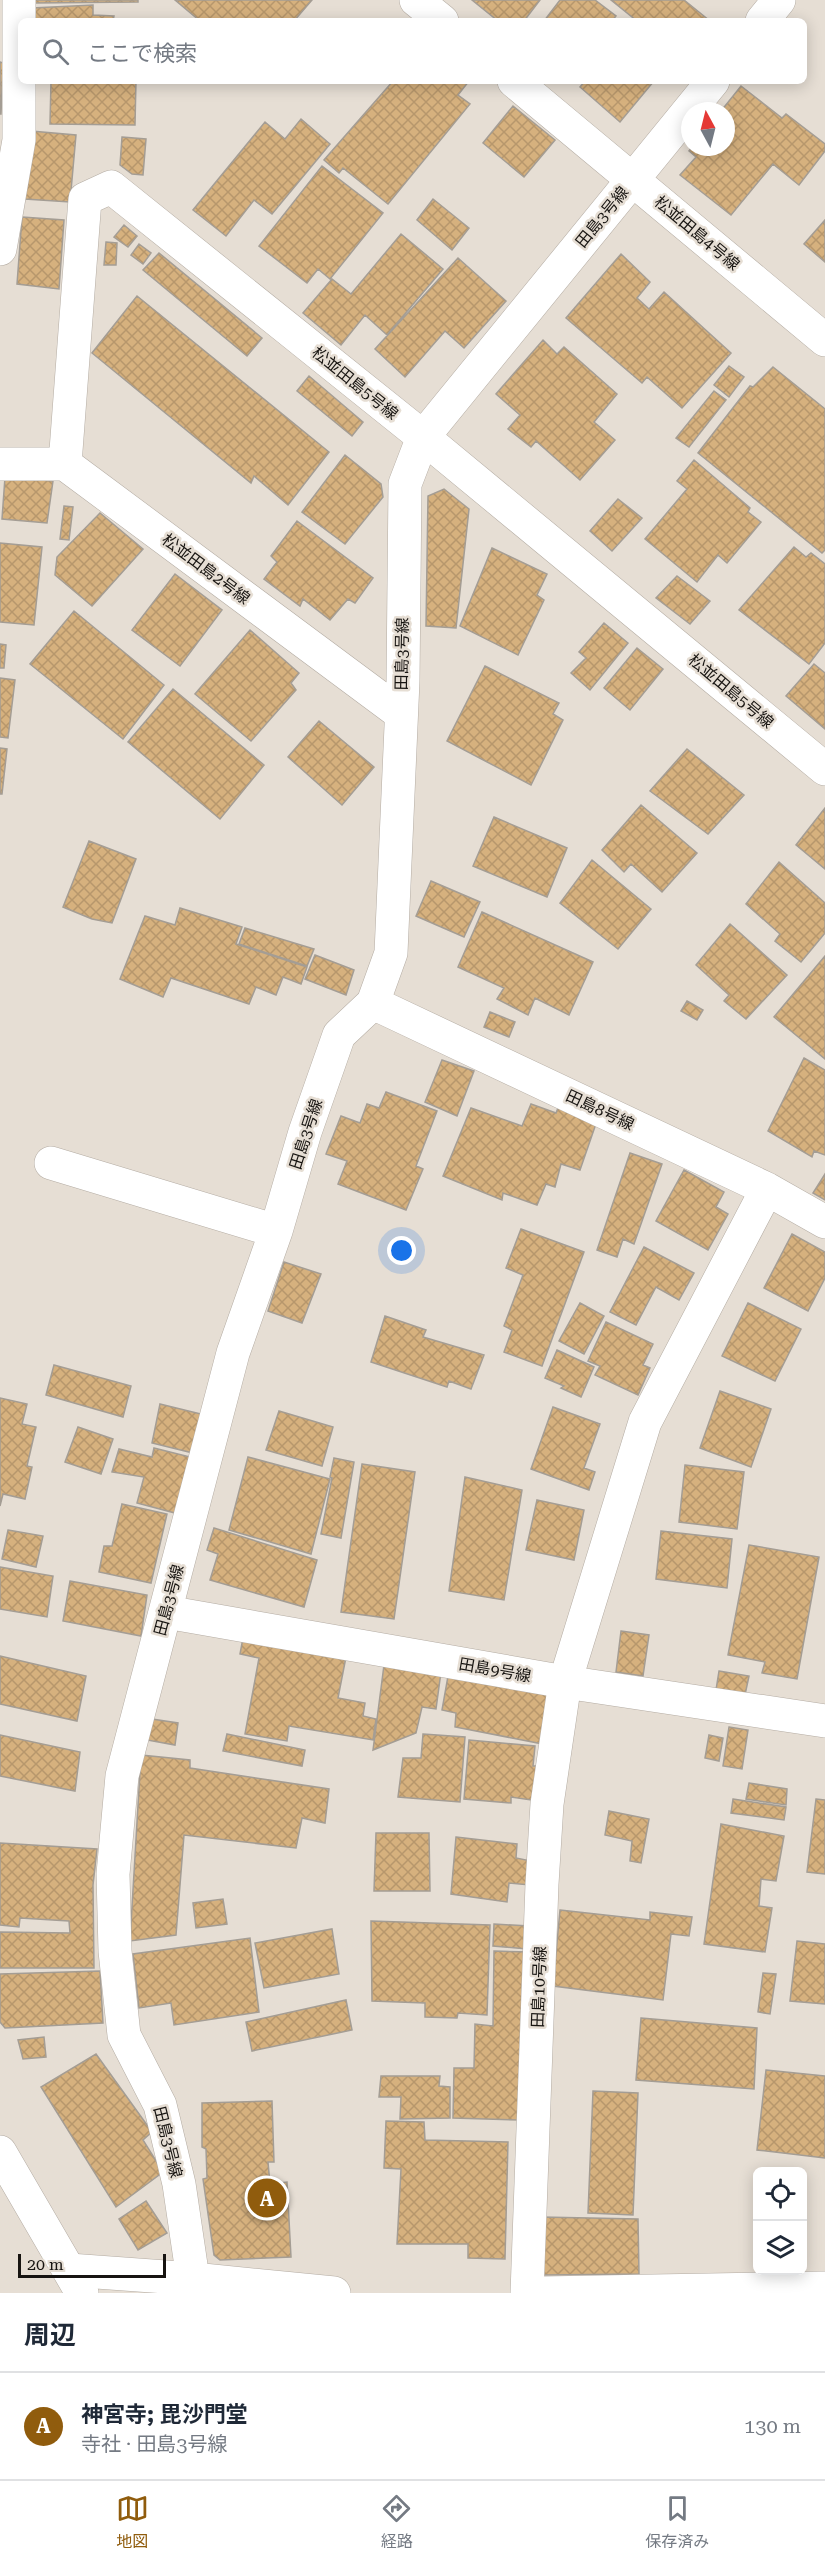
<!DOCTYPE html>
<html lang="ja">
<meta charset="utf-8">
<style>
body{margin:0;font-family:"Roboto Serif","Noto Sans JP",serif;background:#f2f2f3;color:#1f2937}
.controls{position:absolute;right:18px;bottom:18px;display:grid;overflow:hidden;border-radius:9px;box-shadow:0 3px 15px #0003}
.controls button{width:54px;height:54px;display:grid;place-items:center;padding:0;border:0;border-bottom:2px solid #e0e1e3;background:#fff;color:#1f2937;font:30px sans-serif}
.compass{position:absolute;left:681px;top:102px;width:54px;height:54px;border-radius:50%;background:#fff;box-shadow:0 3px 15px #0003;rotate:353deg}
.scale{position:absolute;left:18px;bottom:15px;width:148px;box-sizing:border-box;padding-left:6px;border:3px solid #171411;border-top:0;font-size:16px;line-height:21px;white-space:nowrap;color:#171411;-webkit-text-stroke:4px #e6ded4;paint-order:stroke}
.you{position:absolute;left:402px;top:1251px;width:21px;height:21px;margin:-15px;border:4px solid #fff;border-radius:50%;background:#1a73e8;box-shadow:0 0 0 9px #1a73e833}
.badge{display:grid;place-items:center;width:39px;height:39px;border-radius:50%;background:#905c0d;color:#fff;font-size:20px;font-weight:700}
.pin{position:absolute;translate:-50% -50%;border:3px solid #fff;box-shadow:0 2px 6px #0006}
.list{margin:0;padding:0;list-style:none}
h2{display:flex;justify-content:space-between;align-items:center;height:78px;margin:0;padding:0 24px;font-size:26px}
h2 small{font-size:20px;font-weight:400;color:#747a83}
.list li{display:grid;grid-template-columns:39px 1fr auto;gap:18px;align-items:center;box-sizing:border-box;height:108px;padding:0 24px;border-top:2px solid #e0e1e3}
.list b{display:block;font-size:22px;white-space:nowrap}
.list p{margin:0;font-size:20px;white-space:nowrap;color:#747a83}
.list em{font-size:20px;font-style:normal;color:#747a83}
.icon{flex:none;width:33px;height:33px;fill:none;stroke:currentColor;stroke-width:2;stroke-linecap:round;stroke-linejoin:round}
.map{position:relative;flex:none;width:825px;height:2293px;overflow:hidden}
.search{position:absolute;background:#fff;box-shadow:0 3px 15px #0003;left:18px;right:18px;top:18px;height:66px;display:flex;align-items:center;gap:15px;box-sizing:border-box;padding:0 21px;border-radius:9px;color:#747a83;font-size:22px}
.sheet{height:186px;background:#fff}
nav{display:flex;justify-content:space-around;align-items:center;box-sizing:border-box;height:84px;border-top:2px solid #e0e1e3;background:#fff;font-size:16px;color:#747a83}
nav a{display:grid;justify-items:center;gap:3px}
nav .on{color:#905c0d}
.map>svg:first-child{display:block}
.building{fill:url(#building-cross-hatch);stroke:#a49d94;stroke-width:1.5}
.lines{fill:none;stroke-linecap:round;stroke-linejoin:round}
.street-casing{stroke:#b4aca3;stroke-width:34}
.secondary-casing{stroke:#b4aca3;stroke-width:34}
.street{stroke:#fff;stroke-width:33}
.secondary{stroke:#fff;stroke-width:33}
.labels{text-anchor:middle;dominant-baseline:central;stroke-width:5;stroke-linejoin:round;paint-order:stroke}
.street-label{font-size:16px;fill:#171411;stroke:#e6ded4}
</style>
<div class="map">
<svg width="825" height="2293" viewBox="0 0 825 2293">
<defs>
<pattern id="building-cross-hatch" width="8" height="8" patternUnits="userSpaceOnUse" patternTransform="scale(1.5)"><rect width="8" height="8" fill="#d6b17e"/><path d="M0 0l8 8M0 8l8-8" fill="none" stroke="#b7976c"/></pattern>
</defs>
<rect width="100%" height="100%" fill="#e6ded4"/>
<path class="building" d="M34 0H138V2L34 3Z
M175 0H312L294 21H200Z
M472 0H540L524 21H498Z
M560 0H595L616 16 612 21H544Z
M611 0H684L710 21H637Z
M93 5V15L114 16 113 21H32V8Z
M0 62 3 63 1 114H0Z
M51 81H136L135 125 50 124Z
M393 81H469L458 95 470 104 388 204 343 168 339 173 324 160Z
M585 81H654L620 122 580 87Z
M741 86 782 118 786 114 825 144V151L799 185 773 164 731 215 680 175 696 157 689 151 692 147H726V111H721Z
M513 106 555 140 524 177 483 143Z
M301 119 330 144 272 214 254 200 226 236 193 210 265 122 285 139Z
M31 131 76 135 70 202 25 199Z
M122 137 146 139 143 175 132 174 120 165Z
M322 166 383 213 330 279 318 269 307 283 259 246Z
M433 199 469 228 452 250 417 220Z
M22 217 64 220 59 289 17 284Z
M825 220V262L804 244Z
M124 225 137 236 128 247 114 237Z
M401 234 443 269 387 335 365 315 341 345 303 313 332 279 351 294Z
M106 242 117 243 116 265H104Z
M139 244 151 253 143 264 131 255Z
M159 253 262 338 247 356 143 270Z
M621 254 650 282 637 298 649 309 664 292 731 353 682 408 647 377 642 383 566 318Z
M458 258 506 301 464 348 445 331 405 377 375 349Z
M137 296 329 452 288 505 254 476 251 483 92 353Z
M543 340 557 354 564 347 617 394 594 422 615 440 580 480 536 441 531 447 508 429 520 415 496 394Z
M729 366 744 377 729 397 714 385Z
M773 367 825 409V550L822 553 698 453 750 386 753 387Z
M309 376 363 422 352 436 297 391Z
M714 391 726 400 689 447 676 438Z
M345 455 381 484 383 497 345 544 302 512Z
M694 460 750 508 748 512 761 522 727 563 718 555 697 582 645 539 687 489 677 481Z
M5 477 53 481 47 523 2 519Z
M444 489 469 509 456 628 426 626 428 496Z
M618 499 642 518 612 551 590 531Z
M64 506 73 507 69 540 60 539Z
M100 513 143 549 92 606 55 575 57 557Z
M297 521 373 578 355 603 348 599 330 620 303 599 300 606 264 579 277 562 271 556Z
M0 543 42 547 34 625 0 622Z
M794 547 806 557 811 553 825 564V643L809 664 739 610Z
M492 548 547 574 537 595 544 600 518 655 460 626Z
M175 574 222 610 180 666 132 630Z
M677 576 710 601 690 624 656 598Z
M74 611 164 685 123 739 30 664Z
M604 623 628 643 590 690 571 673 586 658 579 652Z
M250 630 299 673 291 683 296 690 251 741 195 694Z
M0 644 6 645 4 668H0Z
M637 648 663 669 630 710 604 688Z
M814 664 825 673V729L786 696Z
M485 666 559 703 553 714 563 720 531 785 447 741Z
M0 678 15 680 8 738 0 737Z
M173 689 264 765 220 819 128 742Z
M319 721 374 767 342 805 288 757Z
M0 748 7 749 2 794H0Z
M687 749 744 795 708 834 650 791Z
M641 805 697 853 662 892 631 864 624 872 602 850Z
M825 808V869L796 845Z
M494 817 567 848 547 897 473 866Z
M89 841 136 859 112 923 92 919 63 907Z
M592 860 651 909 618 949 560 903Z
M779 862 825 903V933L801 962 775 941 780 934 746 904Z
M431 881 480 902 464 937 416 916Z
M180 908 242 927 236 944 307 967 301 984 283 977 276 995 256 987 249 1004 171 978 163 997 120 979 145 916 175 925Z
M482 912 593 962 569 1015 535 998 528 1015 497 999 504 988 458 967Z
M730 924 787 975 746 1019 724 1001 729 995 696 965Z
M245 928 314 949 307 966 239 944Z
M315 955 354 970 346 995 305 979Z
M825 956V1059L774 1017Z
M687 1001 703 1010 697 1020 681 1011Z
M490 1012 515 1022 509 1037 484 1027Z
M804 1058 825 1070V1155L814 1151 812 1157 768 1131Z
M442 1060 474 1071 457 1116 425 1102Z
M386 1092 437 1111 416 1166 423 1169 406 1210 338 1184 347 1161 326 1154 341 1116 360 1123 367 1104 379 1108Z
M560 1103 598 1118 580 1170 561 1164 555 1187 546 1184 537 1205 503 1193 502 1200 443 1176 471 1108 522 1126 531 1104 556 1113Z
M630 1153 662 1164 634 1244 623 1239 617 1257 597 1250Z
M684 1170 724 1192 716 1207 728 1214 708 1250 656 1221Z
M825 1174V1200L813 1193Z
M521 1229 584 1252 542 1366 504 1352 512 1330 504 1326 523 1275 506 1268Z
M792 1234 825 1252V1278L808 1311 764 1288Z
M644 1247 694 1273 679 1300 656 1287 636 1325 610 1312Z
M284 1262 321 1274 302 1323 268 1311Z
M580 1303 604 1316 584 1354 559 1341Z
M748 1303 801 1329 775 1381 722 1356Z
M385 1316 426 1330 423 1337 484 1355 471 1389 449 1381 447 1387 371 1362Z
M606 1322 653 1344 643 1365 650 1368 638 1395 595 1375 600 1366 588 1361Z
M557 1350 594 1367 581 1397 561 1388 564 1386 545 1378Z
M54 1365 131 1386 123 1417 46 1395Z
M720 1391 771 1409 751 1467 700 1448Z
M0 1398 27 1404 22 1424 36 1427 27 1466 32 1467 25 1499 3 1494 0 1506Z
M160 1404 201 1414 193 1453 152 1443Z
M553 1407 600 1424 584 1468 595 1472 589 1490 531 1469Z
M279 1411 333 1427 322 1466 266 1450Z
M78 1427 113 1439 101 1474 65 1462Z
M154 1448 190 1457 175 1513 137 1503 144 1477 112 1472 119 1449 152 1457Z
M248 1457 330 1479 311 1554 229 1530Z
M334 1458 354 1462 341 1538 321 1534 332 1478 330 1477Z
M362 1464 415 1472 394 1619 341 1612Z
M685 1465 744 1472 737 1529 679 1522Z
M465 1477 522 1490 504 1600 449 1591Z
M537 1500 584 1510 574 1560 526 1550Z
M122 1504 167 1514 151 1583 99 1572 104 1546H112Z
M214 1528 317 1560 304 1607 210 1580 218 1554 207 1550Z
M8 1530 43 1536 36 1567 2 1559Z
M661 1531 732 1539 727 1588 656 1579Z
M749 1545 819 1557 797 1679 762 1673 765 1662 728 1655Z
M0 1567 53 1576 47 1617 0 1609Z
M70 1581 147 1595 141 1636 63 1621Z
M621 1631 649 1635 643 1676 616 1672Z
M243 1638 346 1657 338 1698 365 1703 363 1716 376 1719 373 1740 289 1726 287 1741 245 1734 259 1658 240 1654Z
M0 1656 86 1676 77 1721 0 1704Z
M384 1665 441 1672 436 1709 422 1707 416 1733 373 1750Z
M719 1671 749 1676 745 1695 716 1690Z
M448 1676 551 1695 543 1744 455 1727 456 1713 442 1710Z
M152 1719 178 1723 175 1745 147 1740Z
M729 1727 748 1730 742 1769 723 1766Z
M227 1734 305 1750 302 1766 223 1751Z
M423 1734 465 1737 460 1802 398 1797 403 1758H421Z
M0 1735 80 1752 75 1791 0 1776Z
M709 1735 723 1738 719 1761 705 1758Z
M469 1740 535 1746 533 1766H541L538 1801 511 1797V1803L464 1799Z
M141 1755 190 1760V1768L329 1789 325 1823 302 1818 296 1848 184 1835 176 1935 130 1941Z
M749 1783 787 1789 786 1805 746 1799Z
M733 1799 786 1807 784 1820 731 1813Z
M816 1799 825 1800V1874L807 1872Z
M609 1811 649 1819 641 1863 630 1861 632 1841 605 1835Z
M721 1824 784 1836 776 1881 761 1879 759 1906 772 1908 765 1952 704 1944Z
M376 1833H429L430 1891H374Z
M456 1837 517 1844 516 1858 531 1861 530 1885 509 1883 507 1902 451 1894Z
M0 1843 97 1849 93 1885 94 1968H0V1932L70 1933 69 1921 20 1918 19 1927 0 1925Z
M223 1899 227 1924 196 1928 193 1903Z
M560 1910 650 1920V1912L692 1917 689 1936 671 1934 663 2000 553 1986Z
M371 1921 490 1925 487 2015 458 2013 457 2018 425 2017V2003L372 2001Z
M494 1924 529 1926 527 1949 493 1946Z
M332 1929 339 1974 264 1988 255 1943Z
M250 1938 259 2012 174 2025 171 2003 139 2008 133 1954Z
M797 1941 825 1944V2004L790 2001Z
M494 1951 529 1952 520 2120 453 2118 454 2068H474L475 2024 493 2026Z
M100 1971 103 2023 5 2028 0 2022V1974Z
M763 1973 776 1974 770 2014 758 2012Z
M346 2000 352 2030 252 2051 246 2022Z
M641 2018 757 2028 754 2089 636 2080Z
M44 2037 46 2057 23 2059 18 2040Z
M96 2054 152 2132 143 2140 163 2172 116 2207 41 2087Z
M766 2070 825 2076V2158L757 2150Z
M381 2076H440L439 2086 450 2087V2118L400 2119 401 2097H379Z
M593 2091 638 2093 633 2215 588 2213Z
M272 2101 274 2162H268L270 2184 287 2182 291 2257 220 2260 214 2255 203 2179 207 2178 206 2149 202 2147V2103Z
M386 2121 424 2122 425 2140 508 2142 505 2259 468 2258V2244H397L401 2169 384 2168Z
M146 2201 167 2233 138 2250 119 2219Z
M541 2217 638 2219 639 2274 542 2275Z"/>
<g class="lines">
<defs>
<path id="street" d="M416 0 442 21
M762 21 779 0
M514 81 825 340
M0 249 19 140V0
M0 464H65L400 713
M65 464 85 199 111 187 423 437 825 769
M373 1003 767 1189 825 1222
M51 1163 276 1231
M166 1612 565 1682 825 1721
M69 2270 193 2279 334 2293
M193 2279 179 2184 160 2105 124 2035 115 1951 113 1874 122 1776 233 1353 276 1231 305 1132 339 1035 373 1003 391 953 403 681 405 484 423 437 713 81
M527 2293 542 1884 547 1804 565 1682 645 1422 767 1189
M542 2293 825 2288"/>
<path id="secondary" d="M0 2152 82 2293"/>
</defs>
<use href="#street" class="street-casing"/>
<use href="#secondary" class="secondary-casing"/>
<use href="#street" class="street"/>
<use href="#secondary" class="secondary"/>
</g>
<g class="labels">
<g class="street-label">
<text transform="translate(602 217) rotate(-51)">田島3号線</text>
<text transform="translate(697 233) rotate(40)">松並田島4号線</text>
<text transform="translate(355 383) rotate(39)">松並田島5号線</text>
<text transform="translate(206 569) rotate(37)">松並田島2号線</text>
<text transform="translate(402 654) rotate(-89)">田島3号線</text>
<text transform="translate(731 691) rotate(40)">松並田島5号線</text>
<text transform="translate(600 1110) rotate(25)">田島8号線</text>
<text transform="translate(306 1134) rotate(-72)">田島3号線</text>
<text transform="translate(169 1600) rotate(-75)">田島3号線</text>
<text transform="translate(495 1670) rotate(10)">田島9号線</text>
<text transform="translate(539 1987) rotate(-88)">田島10号線</text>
<text transform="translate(168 2142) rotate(76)">田島3号線</text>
</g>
</g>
</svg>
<div class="controls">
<button><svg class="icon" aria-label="locate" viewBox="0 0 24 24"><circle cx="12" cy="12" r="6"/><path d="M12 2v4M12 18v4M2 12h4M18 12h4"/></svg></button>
<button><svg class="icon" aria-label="layers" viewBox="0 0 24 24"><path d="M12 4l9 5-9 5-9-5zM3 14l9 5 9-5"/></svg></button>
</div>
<svg class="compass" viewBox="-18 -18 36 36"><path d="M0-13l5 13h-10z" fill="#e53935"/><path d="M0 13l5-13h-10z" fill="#747a83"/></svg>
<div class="scale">20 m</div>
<div class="you"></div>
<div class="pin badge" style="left:267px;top:2198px">A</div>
<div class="search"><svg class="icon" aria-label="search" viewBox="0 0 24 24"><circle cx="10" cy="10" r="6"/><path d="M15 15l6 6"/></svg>ここで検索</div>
</div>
<section class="sheet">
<h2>周辺<small></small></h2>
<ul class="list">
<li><span class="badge">A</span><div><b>神宮寺; 毘沙門堂</b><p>寺社 · 田島3号線</p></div><em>130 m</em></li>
</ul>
</section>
<nav>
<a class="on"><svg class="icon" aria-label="map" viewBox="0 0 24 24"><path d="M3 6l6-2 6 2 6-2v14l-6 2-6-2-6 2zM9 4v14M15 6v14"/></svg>地図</a>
<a><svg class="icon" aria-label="directions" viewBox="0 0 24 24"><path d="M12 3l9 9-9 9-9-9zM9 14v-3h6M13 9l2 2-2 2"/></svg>経路</a>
<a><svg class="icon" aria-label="saved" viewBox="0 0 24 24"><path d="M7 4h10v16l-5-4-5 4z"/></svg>保存済み</a>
</nav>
